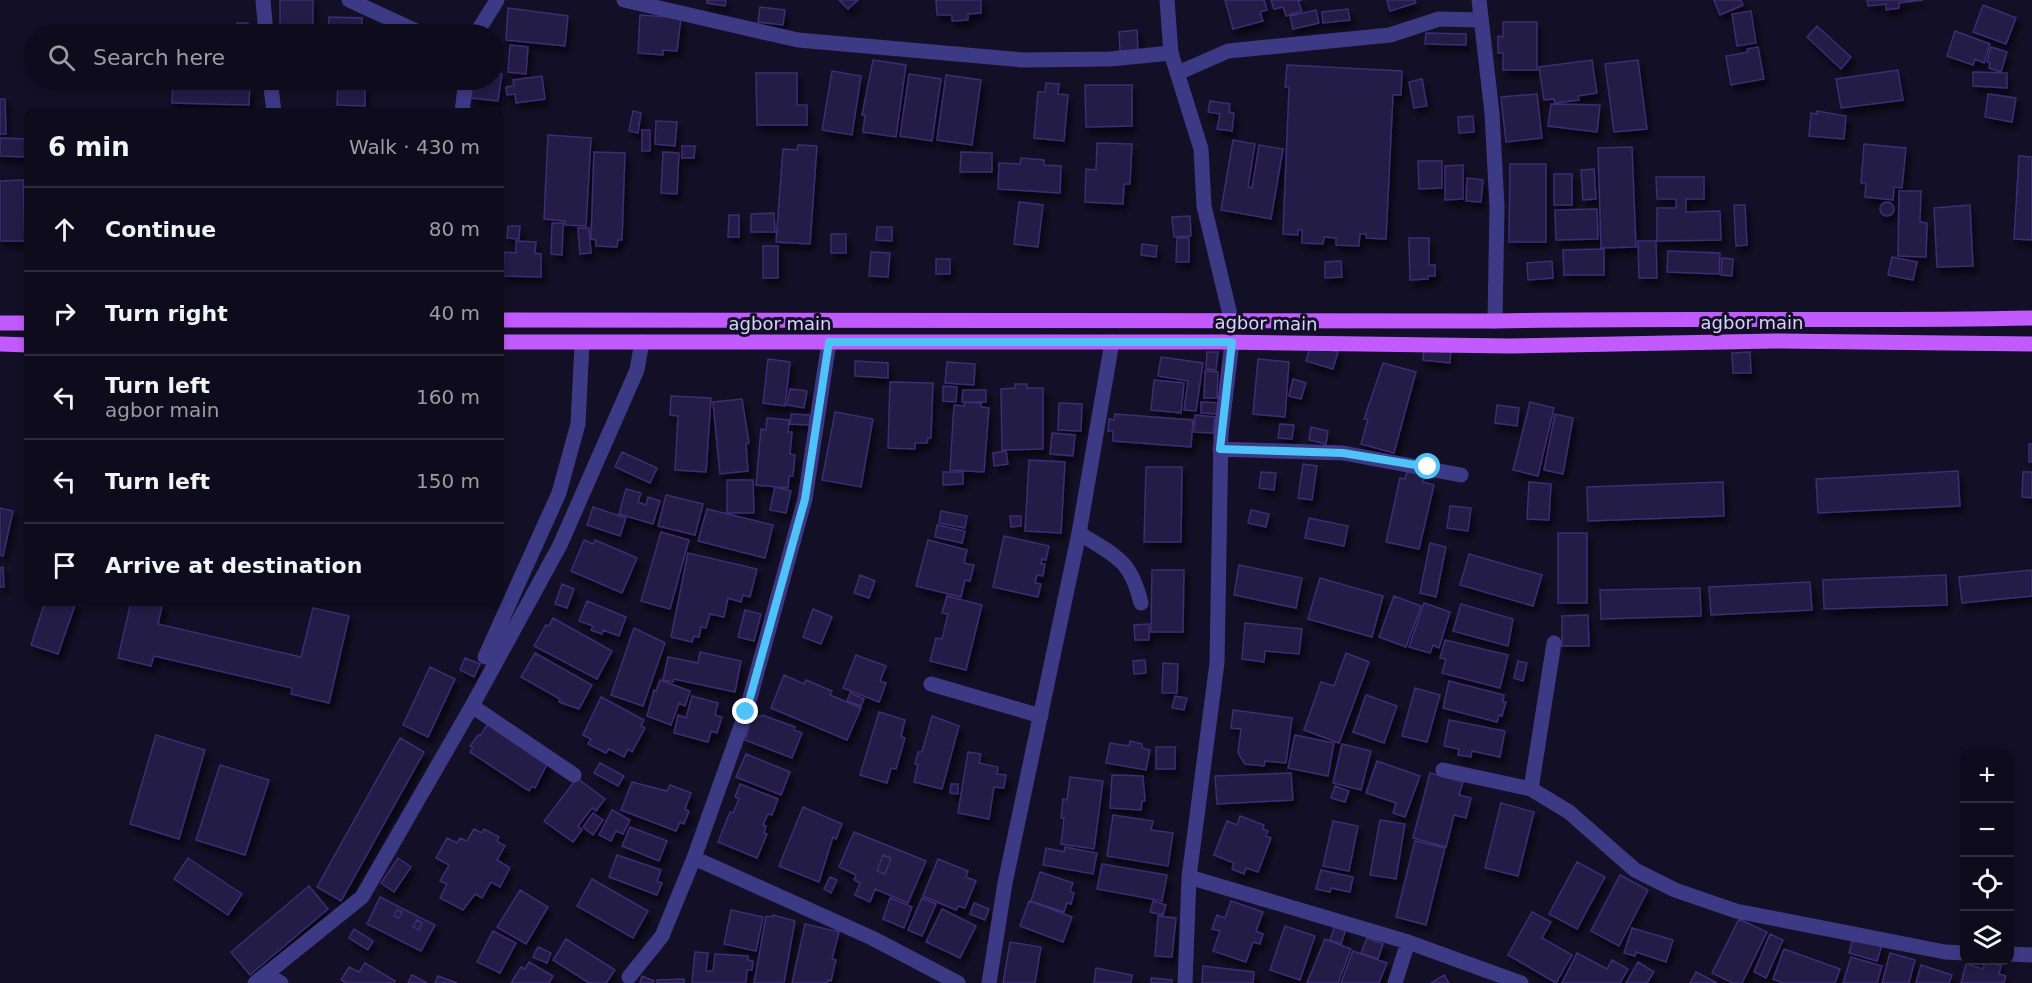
<!DOCTYPE html>
<meta charset="utf-8">
<style>
body{margin:0;font-family:"DejaVu Sans",sans-serif;background:#171425;color:#f1f3f6}
.controls{position:absolute;right:18px;bottom:18px;display:grid;overflow:hidden;border-radius:12px;box-shadow:0 3px 9px #0003}
.controls button{width:54px;height:54px;display:grid;place-items:center;padding:0;border:0;border-bottom:2px solid #2e2b3b;background:#0e0b1c;color:#f1f3f6;font:30px sans-serif}
.stop{position:absolute;width:18px;height:18px;margin:-14px;border:4px solid #4fc3f7;border-radius:50%;background:#fff}
.stop.end{background:#4fc3f7;border-color:#fff;box-shadow:0 2px 6px #0008}
.list{margin:0;padding:0;list-style:none}
h2{display:flex;justify-content:space-between;align-items:center;height:78px;margin:0;padding:0 24px;font-size:26px}
h2 small{font-size:20px;font-weight:400;color:#9b9ba3}
.list li{display:grid;grid-template-columns:39px 1fr auto;gap:18px;align-items:center;box-sizing:border-box;height:84px;padding:0 24px;border-top:2px solid #2e2b3b}
.list b{display:block;font-size:22px;white-space:nowrap}
.list p{margin:0;font-size:20px;white-space:nowrap;color:#9b9ba3}
.list em{font-size:20px;font-style:normal;color:#9b9ba3}
.icon{flex:none;width:33px;height:33px;fill:none;stroke:currentColor;stroke-width:2;stroke-linecap:round;stroke-linejoin:round}
.map{position:relative;flex:none;width:2032px;height:983px;overflow:hidden}
.search{position:absolute;background:#0e0b1c;box-shadow:0 3px 9px #0003;left:24px;top:24px;width:480px;height:66px;display:flex;align-items:center;gap:15px;box-sizing:border-box;padding:0 21px;border-radius:33px;color:#9b9ba3;font-size:22px}
.panel{position:absolute;background:#0e0b1c;box-shadow:0 3px 9px #0003;left:24px;top:108px;width:480px;height:498px;border-radius:12px}
.map>svg:first-child{display:block}
.building{fill:#241b47;stroke:#3b2d73;stroke-width:1.5;fill-rule:evenodd;filter:url(#shadow)}
.lines{fill:none;stroke-linecap:round;stroke-linejoin:round}
.minor{stroke:#3d3a85;stroke-width:15}
.major{stroke:#c25bff;stroke-width:15}
.route{stroke:#4fc3f7;stroke-width:8}
.labels{text-anchor:middle;dominant-baseline:central;stroke-width:6;stroke-linejoin:round;paint-order:stroke}
.street-label{font-size:18px;fill:#d9d4ff;stroke:#130f26}
</style>
<div class="map">
<svg width="2032" height="983" viewBox="0 0 2032 983">
<defs>
<filter id="shadow"><feDropShadow dx="3.5" dy="6" stdDeviation="3" flood-color="#0009"/></filter>
</defs>
<rect width="100%" height="100%" fill="#130f26"/>
<path class="building" d="M280 0H313V34H280Z
M707 0H726L725 6 707 3Z
M839 0H858L848 9Z
M936 0H981V13L968 14V20L952 21V15H937Z
M1225 0H1264L1267 10 1260 12 1263 21 1233 29Z
M1271 0H1302L1298 1 1302 11 1286 16 1283 7 1274 9Z
M1387 0H1415L1416 3 1390 11Z
M1714 0H1741L1743 5 1720 15Z
M1867 0H1923L1899 3V8L1886 10V4L1868 6Z
M1983 5 2016 18 2006 44 1973 32Z
M760 7 785 10 783 25 758 22Z
M508 8 568 16 565 46 506 40Z
M1348 9 1350 20 1323 23 1322 12Z
M1316 10 1319 23 1293 29 1290 16Z
M1751 11 1756 43 1737 46 1732 14Z
M640 15 681 18 677 51 663 50V55L638 53Z
M329 17 362 18V34H328Z
M1503 22H1537V70H1503V53H1498V36L1503 37Z
M237 23H248V34H237Z
M1817 26 1851 57 1841 69 1807 37Z
M1137 30 1138 50 1120 51 1119 32Z
M1955 31 1990 44 1984 63 1975 59 1973 65 1947 56Z
M231 32V34H185Z
M1426 33 1466 34V45L1425 44Z
M510 45 528 47 526 74 508 72Z
M1758 47 1764 79 1731 85 1726 56 1748 52 1747 49Z
M1991 47 2007 52 2001 72 1989 68 1990 63 1987 62Z
M873 60 906 65 896 137 863 132 865 115H862Z
M1592 60 1597 93 1578 96 1579 100 1555 103 1554 99 1544 100 1539 67Z
M1638 60 1647 129 1614 132 1605 64Z
M1287 65 1402 71 1401 95H1393L1386 239 1366 238V234H1360L1359 246 1336 245V238L1324 237 1323 244 1302 243V230H1298V235L1283 234 1289 87H1285Z
M1898 70 1903 100 1841 108 1836 79Z
M832 71 861 76 852 135 822 130Z
M1973 72 2007 73V88L1973 86Z
M494 73 502 74 498 101 471 98 473 80H494Z
M756 73H797V105H807V125H757Z
M909 74 941 79 932 141 900 136Z
M946 75 981 80 972 145 937 140Z
M542 76 545 99 516 103 515 94 507 95 506 87 514 86 513 80Z
M1422 79 1427 106 1414 108 1409 82Z
M173 82 250 85 249 105 172 103Z
M1046 83 1059 84 1058 94 1068 95 1064 141 1034 138 1038 92H1045Z
M1085 85H1132V126L1086 127Z
M338 86 365 87V106L337 105Z
M1537 94 1542 138 1506 142 1501 97Z
M1988 94 2016 98 2012 122 1985 117Z
M0 99H5L6 134H0Z
M1210 101 1230 104 1229 112 1234 113 1232 131 1217 129 1220 114 1208 112Z
M1551 104 1600 105 1597 132 1548 126Z
M325 110H342V112H325Z
M633 111 641 113 638 133 629 131Z
M1817 111 1846 116 1844 139 1809 136 1811 113 1817 114Z
M1473 116 1474 132 1459 133 1458 117Z
M656 121 677 122 675 146 655 144Z
M642 130H650V151H642Z
M548 135 591 138 586 226 565 225V221L544 219Z
M0 138 28 139V157L0 156Z
M1233 140 1255 144 1248 187 1252 188 1259 145 1283 149 1271 219 1221 210Z
M1097 143 1132 144 1130 184H1124L1123 204 1085 202 1086 169 1096 170Z
M1864 144 1906 148 1902 188 1894 187 1893 200 1865 197 1866 184 1861 183Z
M798 145 817 146 810 244 776 242 783 149 797 150Z
M682 146H695L694 158H682Z
M1632 147 1636 247 1601 248 1598 148Z
M594 152 625 153 622 240H618L617 247 596 246V240L591 239Z
M663 152 679 153 677 194 661 193Z
M961 152 992 153V172H960Z
M2019 156 2032 157V240L2014 239Z
M1021 158 1044 160V165L1061 166 1060 193 998 189 999 163 1020 164Z
M1418 161H1442V188L1419 189Z
M1510 164H1546V242H1509Z
M1463 165V199L1445 200V166Z
M1594 169 1596 199 1583 200 1581 170Z
M1554 174H1572V205H1554Z
M1656 177H1704V199H1686V212L1720 211 1721 240 1657 241V208H1676V199H1657Z
M1467 178 1483 180 1481 202 1466 201Z
M23 180 25 241H0V181Z
M1899 191H1921L1920 222 1927 223 1926 257 1898 256Z
M1019 202 1043 205 1038 247 1014 244Z
M1880 209a7 7 0 1 1 14 0a7 7 0 1 1-14 0Z
M1734 205H1745L1747 245 1736 246Z
M1970 205 1973 266 1937 267 1934 208Z
M1597 209 1598 239 1556 240 1555 210Z
M774 213 775 232H751V214Z
M729 215H739V237H728Z
M1190 216 1191 236 1174 237 1172 217Z
M552 223H563L562 255 551 254Z
M508 226H520L519 239 507 238Z
M877 227H892V241L876 240Z
M578 228H589L591 253 580 254Z
M831 234H846V253H831Z
M1177 238H1189V262H1176Z
M1409 238H1429V265H1435V276H1428V279L1410 280Z
M516 241 536 242 535 253 541 254V277L503 276 504 252 516 253Z
M1638 241H1656L1657 278H1639Z
M1142 244 1157 246 1156 257 1141 255Z
M763 246H778V278H763Z
M1604 249V275H1564L1563 250Z
M1668 251 1720 253 1719 274 1667 272Z
M871 252 890 253 888 277 869 276Z
M1892 257 1917 262 1913 280 1888 275Z
M1722 258 1733 259 1732 276 1721 275Z
M936 259H950V274H936Z
M1341 261 1342 277 1325 278V262Z
M1552 261 1553 278 1528 280 1527 263Z
M1311 344 1338 352 1333 369 1306 361Z
M1424 347 1451 350 1450 363 1423 360Z
M1207 352H1218L1216 370 1206 369Z
M1750 352 1751 373H1733L1732 353Z
M1161 357 1203 363 1196 411 1184 410 1188 381 1158 376Z
M768 359 790 362 785 406 763 403Z
M1258 359 1289 362 1285 417 1253 414Z
M855 361 888 363V378L855 376Z
M947 362 975 364 974 385 945 383Z
M1383 363 1416 372 1394 453 1361 444 1368 419H1364Z
M1205 371 1218 372 1217 398H1204Z
M1293 379 1306 383 1301 399 1289 396Z
M1154 380 1184 383 1181 413 1151 410Z
M890 382 933 383 931 438H928L927 443H915V449L888 448Z
M1015 384H1027V388H1043V449L1002 450 1001 389 1015 388Z
M943 386 957 387 956 402 943 401Z
M790 389 807 391 804 408 787 405Z
M963 390H986V402H962Z
M671 396 711 398 706 472 675 470 678 416 670 415Z
M742 399 749 443 746 444 748 471 720 474 713 402Z
M965 402 981 403V407L989 408 984 472 950 470 954 405 964 406Z
M1201 402 1219 403V414L1201 413Z
M1530 402 1554 408 1538 476 1513 470Z
M1059 403 1082 404 1081 431 1058 430Z
M1497 405 1519 408 1517 426 1495 423Z
M835 412 873 419 861 487 822 480Z
M791 414 810 415 809 425 790 424Z
M1115 414 1193 420 1191 447 1113 441V431H1108L1109 419 1114 420Z
M1555 414 1573 418 1563 474 1544 470Z
M1195 415 1215 417 1213 433 1194 432Z
M767 418 789 420 788 432H792L790 454 795 455 793 476H789L788 488 756 485 761 429 766 430Z
M1280 424 1294 425 1292 439 1278 438Z
M1311 427 1328 431 1326 444 1309 440Z
M1052 433 1075 435 1073 456 1050 454Z
M2029 444H2032V462H2029Z
M1006 451 1008 464 994 466 993 453Z
M622 452 657 468 650 483 615 467Z
M1029 460 1065 462 1061 533 1025 531Z
M1303 464 1317 466 1312 500 1298 498Z
M1146 467H1182L1181 542H1144Z
M1407 471 1425 475 1423 482 1434 485 1419 549 1386 542 1400 478 1405 479Z
M1958 471 1960 506 1818 513 1816 479Z
M943 472H963V484L943 485Z
M1261 472 1276 473 1274 490 1259 488Z
M2023 472H2032V498L2022 497Z
M727 480H753L754 513H727Z
M1529 482 1551 484 1549 520 1527 519Z
M1723 482 1724 516 1588 521 1587 487Z
M775 487 791 491 786 513 770 510Z
M626 489 641 493 638 502 646 505 648 497 660 501 653 524 619 514Z
M666 495 703 504 695 535 658 526Z
M1450 506 1471 508 1468 531 1447 528Z
M593 507 626 518 620 536 587 525Z
M0 508 13 511 3 556 0 555Z
M707 509 773 525 765 558 698 541Z
M1251 510 1269 514 1266 527 1248 523Z
M941 511 967 516 965 528 939 523Z
M1010 516H1021V526L1011 527Z
M1309 518 1348 526 1344 546 1305 538Z
M937 525 965 531 962 543 935 537Z
M661 532 689 540 670 609 641 601Z
M1558 533H1587V603H1558Z
M1004 536 1049 546 1046 560 1042 559 1041 564H1045L1043 576 1037 575 1035 583 1041 584 1038 597 993 587Z
M584 540 593 544 595 540 637 558 622 593 571 571Z
M928 540 967 550 964 563 974 565 970 581 965 580 961 597 916 586Z
M1430 543 1446 547 1436 597 1420 593Z
M688 553 757 569 750 597 743 595 741 602 728 598 724 617 710 614 706 628 701 627 699 637 694 636 692 642 671 637Z
M1469 554 1542 575 1533 606 1460 585Z
M1239 565 1302 578 1296 608 1234 595Z
M3 567 4 587H0V568Z
M1152 570H1184L1183 632H1151Z
M2032 570V596L1962 603 1959 577Z
M860 575 875 581 869 598 854 593Z
M1946 575 1947 605 1824 609 1823 580Z
M1320 578 1383 596 1372 637 1308 619Z
M1810 582 1812 610 1711 615 1709 587Z
M562 584 574 589 567 608 555 604Z
M1700 588 1701 616 1601 619 1600 590Z
M947 596 982 605 966 670 930 661 936 638 942 639 948 614 942 613Z
M1394 596 1421 606 1406 647 1379 637Z
M587 601 626 617 619 636 603 630 602 634 591 630 593 626 579 621Z
M45 602H76L58 654 31 645Z
M131 602H163L158 624 301 657 313 608 349 616 329 703 291 694 292 688 154 656 151 666 118 658Z
M1424 603 1450 612 1439 648 1433 645 1430 653 1409 647Z
M1461 604 1513 619 1508 646 1453 631Z
M813 609 832 617 821 644 803 637Z
M745 610 761 614 754 641 738 637Z
M1588 615 1589 646H1562V616Z
M553 618 612 651 597 679 534 646 546 625 549 626Z
M1245 623 1302 629 1299 654 1265 651 1264 662 1242 659Z
M1149 624V640H1135L1134 625Z
M634 628 665 643 643 706 611 695Z
M1445 640 1508 655 1500 688 1442 673 1446 659 1440 658Z
M700 652 741 661 735 692 674 679 673 682 663 680 668 657 698 663Z
M535 653 592 685 579 709 559 702 560 699 521 677Z
M1346 653 1369 662 1339 743 1304 730 1321 682 1334 686Z
M856 655 886 666 880 681 886 683 879 702 843 688Z
M465 658 480 664 474 677 460 670Z
M1145 660 1146 673 1134 674 1133 661Z
M1518 661 1527 663 1523 681 1514 678Z
M1163 663 1178 664 1177 693H1162Z
M430 667 455 679 428 737 403 725Z
M784 675 804 684 806 680 832 691 830 695 861 708 847 740 771 708Z
M660 680 690 691 685 706 679 703 671 725 647 716 654 690 656 691Z
M1449 681 1504 695 1503 702H1506L1502 716 1499 715 1497 722 1443 708Z
M1415 688 1440 695 1427 742 1402 736Z
M850 693 864 699 861 706 847 701Z
M1366 695 1397 706 1384 743 1353 732Z
M692 696 718 703 715 715 722 717 717 733 711 731 708 742 674 733 678 715 686 718Z
M1175 696 1187 698 1184 710 1172 708Z
M601 697 644 720 641 726 645 728 632 752 628 749 624 757 609 749 606 753 588 744 591 739 583 735Z
M1233 710 1292 718 1286 763 1265 761 1264 766 1245 764 1238 753 1241 729 1231 728Z
M879 712 905 720 901 737 905 738 896 769 891 768 887 783 860 775Z
M753 715 761 717 762 715 795 727 794 730 802 733 792 758 745 740Z
M932 716 959 726 942 789 914 782 918 765 915 764 918 752H922Z
M1449 720 1505 731 1500 757 1472 751 1471 757 1458 755 1459 749 1444 746Z
M488 724 548 762 535 788 532 786 529 791 470 752 473 748 470 746 478 735 480 736Z
M156 735 205 750 179 839 130 824Z
M1295 735 1334 743 1328 776 1288 768Z
M400 738 424 752 341 901 317 887Z
M1130 741 1142 744V748L1150 750 1146 770 1106 763 1110 743 1129 746Z
M1342 744 1371 751 1361 790 1333 783Z
M1156 747H1175V769H1156Z
M968 752 981 754 979 763 998 767 997 774 1006 775 1004 788 994 787 989 819 958 813Z
M746 754 790 772 781 795 736 777Z
M1377 761 1420 776 1405 817 1393 813 1396 803 1366 793Z
M600 763 624 776 618 786 594 773Z
M220 765 269 780 245 855 196 840Z
M1291 773 1293 800 1217 804 1215 776Z
M1430 773 1463 782 1459 795 1471 798 1466 818 1454 815 1446 847 1413 838Z
M1112 775 1143 776 1145 801H1142L1141 810 1110 808Z
M1070 777 1103 781 1094 849 1061 844 1064 818H1061L1063 799 1067 800Z
M577 778 605 799 596 811 592 808 578 826 582 830 573 842 544 821Z
M632 782 667 791 670 785 691 793 685 809 689 811 684 824 680 822 676 831 621 810Z
M740 784 778 799 772 815 768 814 763 825 766 826 764 833 767 834 757 858 718 842 730 812 733 813 739 799 735 797Z
M951 784H958V794L950 793Z
M1335 786 1349 791 1345 802 1331 798Z
M1501 803 1534 812 1518 876 1485 868Z
M803 807 842 824 836 839 833 837 819 882 779 866Z
M612 810 630 820 623 834 616 831 611 841 599 835Z
M593 813 603 820 593 835 583 827Z
M1113 815 1153 821 1151 830 1173 833 1168 866 1107 856Z
M1240 816 1264 825 1263 829 1268 831 1266 836 1271 838 1258 872 1246 868 1244 874 1232 869 1234 863 1214 855 1227 821 1237 825Z
M1380 820 1405 824 1396 879 1370 875Z
M1333 821 1358 826 1349 871 1323 866Z
M630 827 667 841 659 861 622 846Z
M474 829 482 833 484 829 499 837 497 841 505 846 497 860 510 868 500 887 491 882 482 898 475 894 463 910 440 898 447 884 440 881 449 865 436 858 447 838 457 843 460 838 467 841Z
M854 832 926 861 908 903 875 889 870 902 855 895 860 883 854 880 856 875 839 867ZM883 855 891 858 885 874 877 871Z
M1415 841 1445 848 1426 925 1396 917Z
M1065 847 1097 853 1093 874 1043 865 1046 848 1064 852Z
M617 855 661 870 657 881 662 883 657 895 609 877Z
M883 855 891 858 885 874 877 871Z
M188 858 242 894 228 915 174 879Z
M398 858 411 867 394 892 381 883Z
M938 859 968 871 966 877 976 881 965 908 958 906 956 910 923 896Z
M1577 862 1605 877 1577 929 1549 914Z
M1102 864 1167 875 1162 901 1097 889Z
M1321 870 1353 877 1350 892 1331 888 1330 892 1316 889Z
M1040 872 1073 883 1070 891 1074 893 1071 904 1067 903 1064 912 1031 901Z
M1620 875 1648 890 1619 946 1591 931Z
M830 877 837 880 831 893 824 889Z
M592 879 648 911 633 938 577 906Z
M309 886 328 909 250 975 231 952Z
M520 890 548 907 526 944 497 927Z
M380 897 435 925 421 951 367 924ZM397 910 402 912 399 918 394 916ZM417 920 422 923 419 930 413 927Z
M890 898 912 907 904 928 883 919Z
M922 898 936 904 922 936 908 930Z
M1029 901 1072 917 1063 942 1020 926Z
M1153 901 1166 905 1163 915 1150 912Z
M1231 901 1263 912 1256 931 1263 934 1260 944 1253 942 1246 962 1213 951 1220 931 1212 929 1217 915 1225 918Z
M974 903 989 909 985 920 970 914Z
M942 909 976 926 960 958 926 942Z
M397 910 402 912 399 918 394 916Z
M731 910 763 917 756 951 724 944Z
M1532 912 1551 922 1542 938 1572 955 1556 983 1508 955Z
M773 915 795 921 784 983H754L766 916 773 917Z
M1158 916 1176 918 1172 957 1155 956Z
M1739 919 1767 932 1742 983H1733L1712 973Z
M417 920 422 923 419 930 413 927Z
M805 924 839 932 832 959 836 960 831 981 828 980 827 983H792Z
M1335 925 1346 929 1341 944 1330 940Z
M1285 926 1315 936 1300 980 1270 970Z
M1632 928 1673 940 1666 962 1636 952 1635 956 1624 953Z
M354 929 373 941 368 950 349 938Z
M493 931 516 943 500 973 477 962Z
M1770 934 1783 940 1766 978 1754 972Z
M1853 937 1882 945 1877 961 1849 953Z
M1367 938 1383 944 1378 959 1361 953Z
M566 939 615 970 606 983H589L553 960Z
M1325 939 1351 949 1338 983H1307Z
M1010 942 1041 947 1035 983H1003Z
M538 947 551 953 547 963 533 957Z
M1784 949 1840 969 1835 983H1783L1773 979Z
M1353 951 1387 963 1379 983H1341Z
M695 952 708 953 706 971H713L715 954 748 956V960L753 961 752 970H747L746 983H692Z
M1577 953 1607 969 1612 960 1628 969 1620 983H1562Z
M1890 953 1915 960 1909 983H1882Z
M1851 957 1882 966 1877 983H1843Z
M1985 961 2001 966 1999 974 2006 976 2004 983H1961L1966 964 1983 969Z
M529 962 553 976 549 983H511L521 967 525 969Z
M1638 962 1654 972 1647 983H1626Z
M365 963 395 981 394 983H347L341 980 349 967 359 972Z
M1921 965 1952 975 1949 983H1916Z
M1203 966 1254 972 1253 983H1202Z
M1096 968 1132 975 1131 983H1094Z
M1696 972 1717 983H1690Z
M412 975 427 983H408Z
M1444 975 1449 983H1431Z
M438 976 457 983H435Z
M642 976 654 981 653 983H640Z
M1151 978 1172 980V983H1151Z
M684 979V983H657V980Z"/>
<g class="lines">
<path class="minor" d="M263 0 266 34
M349 0 423 34
M624 0 798 40 1023 60 1110 59 1171 53
M1167 0 1171 53 1201 149 1204 206 1231 319
M1479 0 1492 113 1497 207 1495 321
M476 34 497 0
M1178 73 1228 51 1390 35 1439 19 1480 20
M270 80 274 112
M462 112 466 80
M1220 449 1343 453 1461 475
M1079 533C1116 557 1130 558 1141 603
M485 657 559 493 578 424 582 344
M931 684 1041 716
M472 706 574 775
M1443 770 1531 789 1569 812 1635 870 1675 890 1736 911 1945 952 1964 953
M1531 789 1554 643
M694 858 872 938 958 983
M1189 877 1408 942 1521 983
M2010 954 2032 955
M267 974 281 983
M629 977 662 936 694 858 746 712 805 499 829 342
M255 983 362 897 472 706 560 545 637 370 642 342
M989 983 1005 883 1079 533 1112 342
M1185 983 1189 877 1217 663 1221 434 1232 342
M1395 983 1408 942"/>
<path class="major" d="M500 320 1495 321C1674 317 1853 322 2032 318
M0 323H28
M500 342H1224L1510 346 1775 341 2032 344
M0 344 28 345"/>
</g>
<g class="lines">
<path class="route" d="M746 712 805 499 829 342H1232L1220 449 1343 453 1428 467"/>
</g>
<g class="labels">
<g class="street-label">
<text x="1752" y="322">agbor main</text>
<text x="780" y="323">agbor main</text>
<text transform="translate(1266 323) rotate(1)">agbor main</text>
</g>
</g>
</svg>
<div class="controls">
<button>+</button>
<button>−</button>
<button><svg class="icon" aria-label="locate" viewBox="0 0 24 24"><circle cx="12" cy="12" r="6"/><path d="M12 2v4M12 18v4M2 12h4M18 12h4"/></svg></button>
<button><svg class="icon" aria-label="layers" viewBox="0 0 24 24"><path d="M12 4l9 5-9 5-9-5zM3 14l9 5 9-5"/></svg></button>
</div>
<div class="stop" style="left:1428px;top:467px"></div>
<div class="stop end" style="left:746px;top:712px"></div>
<div class="search"><svg class="icon" aria-label="search" viewBox="0 0 24 24"><circle cx="10" cy="10" r="6"/><path d="M15 15l6 6"/></svg>Search here</div>
<section class="panel">
<h2>6 min<small>Walk · 430 m</small></h2>
<ul class="list">
<li><svg class="icon" aria-label="ahead" viewBox="0 0 24 24"><path d="M12 20V5M6 11l6-6 6 6"/></svg><div><b>Continue</b></div><em>80 m</em></li>
<li><svg class="icon" aria-label="right" viewBox="0 0 24 24"><path d="M7 20v-9h11M14 6l5 5-5 5"/></svg><div><b>Turn right</b></div><em>40 m</em></li>
<li><svg class="icon" aria-label="left" viewBox="0 0 24 24"><path d="M17 20v-9H6M10 6l-5 5 5 5"/></svg><div><b>Turn left</b><p>agbor main</p></div><em>160 m</em></li>
<li><svg class="icon" aria-label="left" viewBox="0 0 24 24"><path d="M17 20v-9H6M10 6l-5 5 5 5"/></svg><div><b>Turn left</b></div><em>150 m</em></li>
<li><svg class="icon" aria-label="arrive" viewBox="0 0 24 24"><path d="M6 21V4h12l-3 4 3 4H6"/></svg><div><b>Arrive at destination</b></div></li>
</ul>
</section>
</div>
